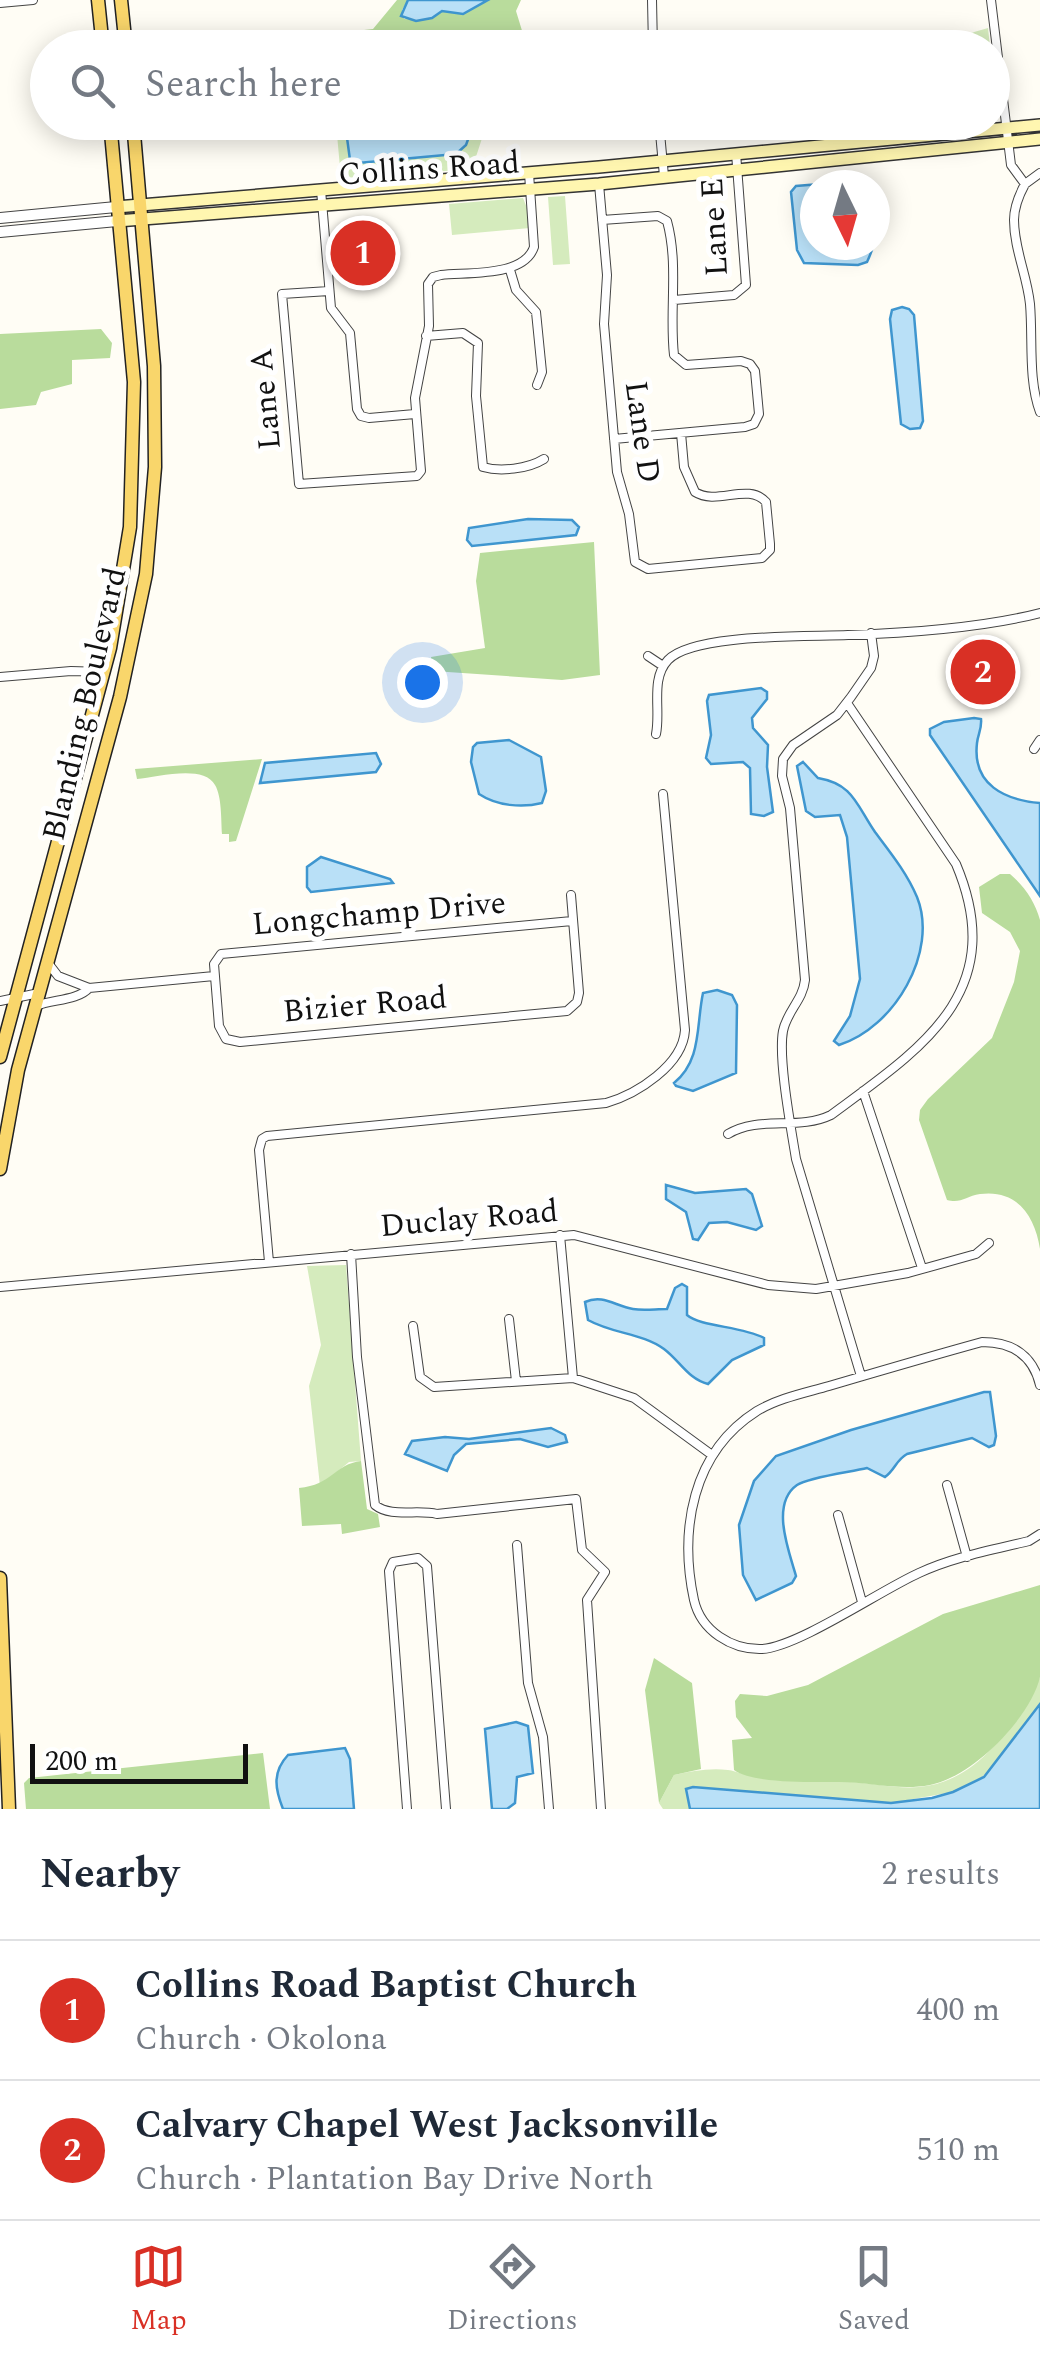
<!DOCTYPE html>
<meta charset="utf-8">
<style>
body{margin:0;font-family:Spectral,serif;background:#f2f2f3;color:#1f2937}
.compass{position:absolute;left:800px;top:170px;width:90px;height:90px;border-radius:50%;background:#fff;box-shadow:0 5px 25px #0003;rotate:175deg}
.scale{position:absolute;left:30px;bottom:25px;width:218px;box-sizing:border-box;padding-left:10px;border:5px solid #111;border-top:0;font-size:28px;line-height:35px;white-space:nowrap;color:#111;-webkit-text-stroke:8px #fff;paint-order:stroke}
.you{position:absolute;left:422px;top:682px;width:35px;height:35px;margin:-25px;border:8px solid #fff;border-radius:50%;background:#1a73e8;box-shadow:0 0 0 15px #1a73e833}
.badge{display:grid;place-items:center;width:65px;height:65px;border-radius:50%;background:#d93025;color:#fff;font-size:32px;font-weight:700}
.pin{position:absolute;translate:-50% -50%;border:5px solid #fff;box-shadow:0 2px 10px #0006}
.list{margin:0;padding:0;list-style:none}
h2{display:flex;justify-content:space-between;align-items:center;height:130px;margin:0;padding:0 40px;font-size:42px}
h2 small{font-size:32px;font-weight:400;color:#747a83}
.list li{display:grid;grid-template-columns:65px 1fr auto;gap:30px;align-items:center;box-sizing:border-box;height:140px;padding:0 40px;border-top:2px solid #e0e1e3}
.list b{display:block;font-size:38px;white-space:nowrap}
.list p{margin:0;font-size:32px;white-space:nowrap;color:#747a83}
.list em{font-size:32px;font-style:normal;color:#747a83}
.icon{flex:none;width:55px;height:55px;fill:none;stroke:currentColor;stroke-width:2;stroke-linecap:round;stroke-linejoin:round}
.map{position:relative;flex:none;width:1040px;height:1809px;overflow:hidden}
.search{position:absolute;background:#fff;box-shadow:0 5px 25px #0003;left:30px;right:30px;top:30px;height:110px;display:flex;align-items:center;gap:25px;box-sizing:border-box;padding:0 35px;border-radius:55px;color:#747a83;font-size:38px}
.sheet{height:410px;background:#fff}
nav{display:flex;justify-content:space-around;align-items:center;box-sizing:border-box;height:140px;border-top:2px solid #e0e1e3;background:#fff;font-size:28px;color:#747a83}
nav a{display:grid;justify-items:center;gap:5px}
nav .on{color:#d93025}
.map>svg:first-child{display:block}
.green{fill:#d5ebbd}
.forest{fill:#b9dc9c}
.water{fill:#b9e0f7;stroke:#3f96cf;stroke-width:2.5}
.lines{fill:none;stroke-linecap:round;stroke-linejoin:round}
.minor-casing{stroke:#444;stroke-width:10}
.tertiary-casing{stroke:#444;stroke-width:12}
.secondary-casing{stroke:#333;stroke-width:14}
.primary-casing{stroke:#222;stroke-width:15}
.minor{stroke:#fff;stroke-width:8}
.tertiary{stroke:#fff;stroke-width:10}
.secondary{stroke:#fff6b0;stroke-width:11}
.primary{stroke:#f9d66b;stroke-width:12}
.labels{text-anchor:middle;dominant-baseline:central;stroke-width:10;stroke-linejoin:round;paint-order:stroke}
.street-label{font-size:32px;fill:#111;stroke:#fff}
</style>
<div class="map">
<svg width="1040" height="1809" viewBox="0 0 1040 1809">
<rect width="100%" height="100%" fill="#fffdf5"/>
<path class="green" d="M988 28 990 47H922Z
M485 37 489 47 350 48Z
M336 123H345L350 160 358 163 456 154 466 145 474 123H487L472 169 341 179Z
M880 123V122L990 123 881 132Z
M565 196 570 264 553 265 548 197Z
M523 198 529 213 530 228 452 235 449 204Z
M346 1265 361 1461 349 1462 320 1486 309 1386 321 1345 307 1266Z
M1040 1677V1704L1001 1758 976 1783 953 1792 891 1803 693 1787 690 1809H663L659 1803 674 1775C692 1771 709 1768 728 1770 737 1771 746 1776 757 1777 788 1781 818 1781 850 1782 873 1783 896 1789 919 1787 979 1782 1015 1724 1040 1677Z"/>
<path class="forest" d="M397 0H408L402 10 404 19 426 20 442 11 463 14 488 0H521L516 11 527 47H489L484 37 330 47 328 34 373 29Z
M101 329 112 343 110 358 72 360V384L41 392 36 405 0 409V334Z
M594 542 600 675 562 680 433 671 431 657 485 648 476 581 480 553Z
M262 759 236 841 229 842V834H222C221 820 222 797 215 785 204 764 157 777 137 779L135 769Z
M1000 874H1010C1025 887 1035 902 1040 920V1249C1035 1216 1017 1189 980 1194 966 1196 961 1204 947 1200L919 1120 920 1110 928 1099 992 1038 1014 982 1020 951 1010 932 982 913 979 887Z
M361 1461 367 1509 378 1514 380 1527 342 1534 341 1524 302 1526 299 1488C332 1485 335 1464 361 1461Z
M1040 1585C1040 1609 1040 1656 1040 1677 1030 1719 972 1777 930 1785 900 1791 869 1782 839 1782 813 1782 754 1784 734 1770L732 1740 752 1738 736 1717 735 1701 740 1694 767 1696 808 1685 943 1614Z
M654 1658 692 1683 701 1769 674 1775 659 1803 645 1690Z
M263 1753 270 1809H26L24 1783 29 1778Z"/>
<path class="water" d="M408 0H488L463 14 442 11 432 18 416 21 401 16Z
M345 123V122L474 123 466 145 456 154 358 163 350 160Z
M869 180 870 185H815V245H875V225C876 240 873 249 867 262L858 265 804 263 797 250 791 192 796 186Z
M902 307 909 309 914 315 923 421 920 428 910 429 901 424 890 319 892 310Z
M528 519 572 520 579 527 576 535 472 546 467 540 469 528Z
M761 688 767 692V699L752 718 753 728 768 745 767 767 773 812 764 816 751 814 750 768 743 762 711 764 706 758 711 735 707 701 709 695Z
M974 718 981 719C982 729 978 734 977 743 972 785 1005 800 1040 803V896L930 735V729L944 722Z
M509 740 541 757 546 791 542 803C522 808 497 806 479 794L471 762 473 747 477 743Z
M376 753 381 764 376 772 260 783 265 763Z
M803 762 818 778C853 784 856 804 875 832 890 852 907 873 917 897 939 952 894 1028 839 1045L834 1041 850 1016 860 979 847 837 840 815 815 817 806 811 797 766Z
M321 857 390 879 393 883 311 892 307 887V867Z
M717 990 732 995 737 1005 736 1073 693 1091 676 1086 674 1083C702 1060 696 1026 703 993Z
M666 1185 695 1193 746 1189 752 1194 762 1226 756 1230 727 1222 709 1223 698 1240 693 1239 686 1212 666 1199Z
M682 1284 687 1287V1315C701 1327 742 1326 764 1338V1345L732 1360 708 1384C688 1379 680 1361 664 1349 642 1333 613 1334 588 1320L585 1302C603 1294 615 1306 633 1309 644 1311 655 1309 667 1309L675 1288Z
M984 1392H990L996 1436 994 1445 989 1447 972 1438 907 1454C896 1460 895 1470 885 1477L867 1468C851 1472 809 1477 797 1485 770 1504 789 1551 796 1576L792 1583 756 1600 743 1575 739 1525 754 1481 776 1456 851 1430Z
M551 1428 565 1435 567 1442 548 1447 520 1439 466 1444 454 1455 447 1471 405 1454 412 1441 445 1437 469 1439Z
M1040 1704V1809H690L686 1789 693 1787 891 1803 932 1798 953 1792 984 1777Z
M516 1722 528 1726 533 1773 517 1777 515 1803 507 1809H492L485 1729Z
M345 1748 350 1759 354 1809H283C275 1789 272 1772 288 1755Z"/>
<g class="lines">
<defs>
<path id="minor" d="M652 0 653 48
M991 0 1011 165 1025 184C1019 195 1014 207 1014 220 1014 249 1027 275 1030 304 1033 339 1028 380 1040 412
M0 3 33 0
M659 122 664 176
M599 184 607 275 604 324 617 472 629 514 635 562 648 569 762 558 770 550V544L766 502C748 482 717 506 695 492L684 467 681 433
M1025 184 1040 173
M321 190 331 308 350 333 357 409 361 416 369 418 415 414
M602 220 658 216 667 221C679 265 669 311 674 355L686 365 741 361 750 364 755 371 759 414 754 424 745 427 614 439
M510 270 516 290 536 312 542 372 537 385
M329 291 282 294 299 484 417 476 421 471 415 398 429 326 428 284 433 277 441 275C469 272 524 277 534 247L529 173
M674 300 734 295 746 285 736 153
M426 336 463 333 478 343 476 396 483 467C500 472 528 469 544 459
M648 656 663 666
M0 677 71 671 104 672
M656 734C661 710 650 679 668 660 693 633 810 637 848 635 905 633 986 627 1040 613
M1034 749 1040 740
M571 895 579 993 577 1002 567 1011 240 1042 226 1039 219 1026 214 964 221 954 572 921
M48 963 58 976 89 988 214 976
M0 1001 39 993
M36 1006C52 999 77 1001 89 988
M863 1091 922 1268
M728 1134C759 1115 798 1131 831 1115 922 1048 1010 992 956 864L847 703
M560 1235 573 1378
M351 1254 357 1357 375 1505C391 1518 417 1509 437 1514L576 1499 582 1550 605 1572 587 1600 601 1809
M269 1262 259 1150 262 1139 267 1136 606 1103C637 1094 683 1065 685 1030L663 794
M0 1287 574 1235 768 1285 816 1289 908 1273 976 1254 989 1243
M509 1319 516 1381
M413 1326 420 1377 434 1387 573 1378 634 1398 712 1455
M861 1376 796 1159C791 1128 778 1059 783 1031 787 1011 803 1000 805 980L790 808 782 776 783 759 793 745 837 715 851 697 871 668 874 656 871 633
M1040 1385C1033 1355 1012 1342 982 1342 931 1356 880 1371 829 1386 805 1393 779 1398 757 1411 692 1452 679 1530 694 1600 701 1631 732 1650 762 1649 798 1647 881 1590 919 1573 953 1557 992 1550 1029 1541L1040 1534
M947 1485 967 1557
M838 1515 862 1602
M517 1545 528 1683 543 1737 549 1809
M407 1809 389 1571 393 1562 418 1558 427 1566 446 1809"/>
<path id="tertiary" d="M0 218 116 207
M0 232 117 221"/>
<path id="secondary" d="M116 207 599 167 1040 125
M117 221 599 184 1040 139"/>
<path id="primary" d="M98 0 103 48
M121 0 126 48
M0 1057 110 648 130 527 134 382 110 122
M0 1169 18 1070 120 697 146 574 155 467 154 366 133 122
M0 1578 9 1809"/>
</defs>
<use href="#minor" class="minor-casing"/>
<use href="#tertiary" class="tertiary-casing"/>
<use href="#secondary" class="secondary-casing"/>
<use href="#primary" class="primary-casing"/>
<use href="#minor" class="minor"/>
<use href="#tertiary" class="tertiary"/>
<use href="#secondary" class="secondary"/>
<use href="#primary" class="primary"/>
</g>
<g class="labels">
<g class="street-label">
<text transform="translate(429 169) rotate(-4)">Collins Road</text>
<text transform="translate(715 227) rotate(-93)">Lane E</text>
<text transform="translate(266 399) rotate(-95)">Lane A</text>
<text transform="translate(642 432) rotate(82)">Lane D</text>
<text transform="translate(85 704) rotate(-77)">Blanding Boulevard</text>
<text transform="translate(379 914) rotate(-5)">Longchamp Drive</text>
<text transform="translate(365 1005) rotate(-5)">Bizier Road</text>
<text transform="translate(469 1219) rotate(-5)">Duclay Road</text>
</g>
</g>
</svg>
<svg class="compass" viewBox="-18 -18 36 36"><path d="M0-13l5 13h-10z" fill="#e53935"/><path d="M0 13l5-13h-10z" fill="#747a83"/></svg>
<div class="scale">200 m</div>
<div class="you"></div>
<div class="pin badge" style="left:363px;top:253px">1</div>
<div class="pin badge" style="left:983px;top:672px">2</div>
<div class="search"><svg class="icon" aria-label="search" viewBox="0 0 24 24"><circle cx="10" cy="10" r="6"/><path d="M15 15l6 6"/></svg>Search here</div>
</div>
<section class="sheet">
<h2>Nearby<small>2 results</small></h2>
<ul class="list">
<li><span class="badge">1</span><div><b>Collins Road Baptist Church</b><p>Church · Okolona</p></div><em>400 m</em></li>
<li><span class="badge">2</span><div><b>Calvary Chapel West Jacksonville</b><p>Church · Plantation Bay Drive North</p></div><em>510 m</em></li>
</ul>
</section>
<nav>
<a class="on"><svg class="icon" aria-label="map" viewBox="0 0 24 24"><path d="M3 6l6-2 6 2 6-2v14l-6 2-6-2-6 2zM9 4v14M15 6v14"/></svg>Map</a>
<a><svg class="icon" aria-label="directions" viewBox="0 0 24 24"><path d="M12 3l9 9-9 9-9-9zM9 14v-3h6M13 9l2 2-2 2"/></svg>Directions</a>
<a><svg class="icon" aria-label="saved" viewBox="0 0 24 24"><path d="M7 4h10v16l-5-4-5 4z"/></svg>Saved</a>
</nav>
